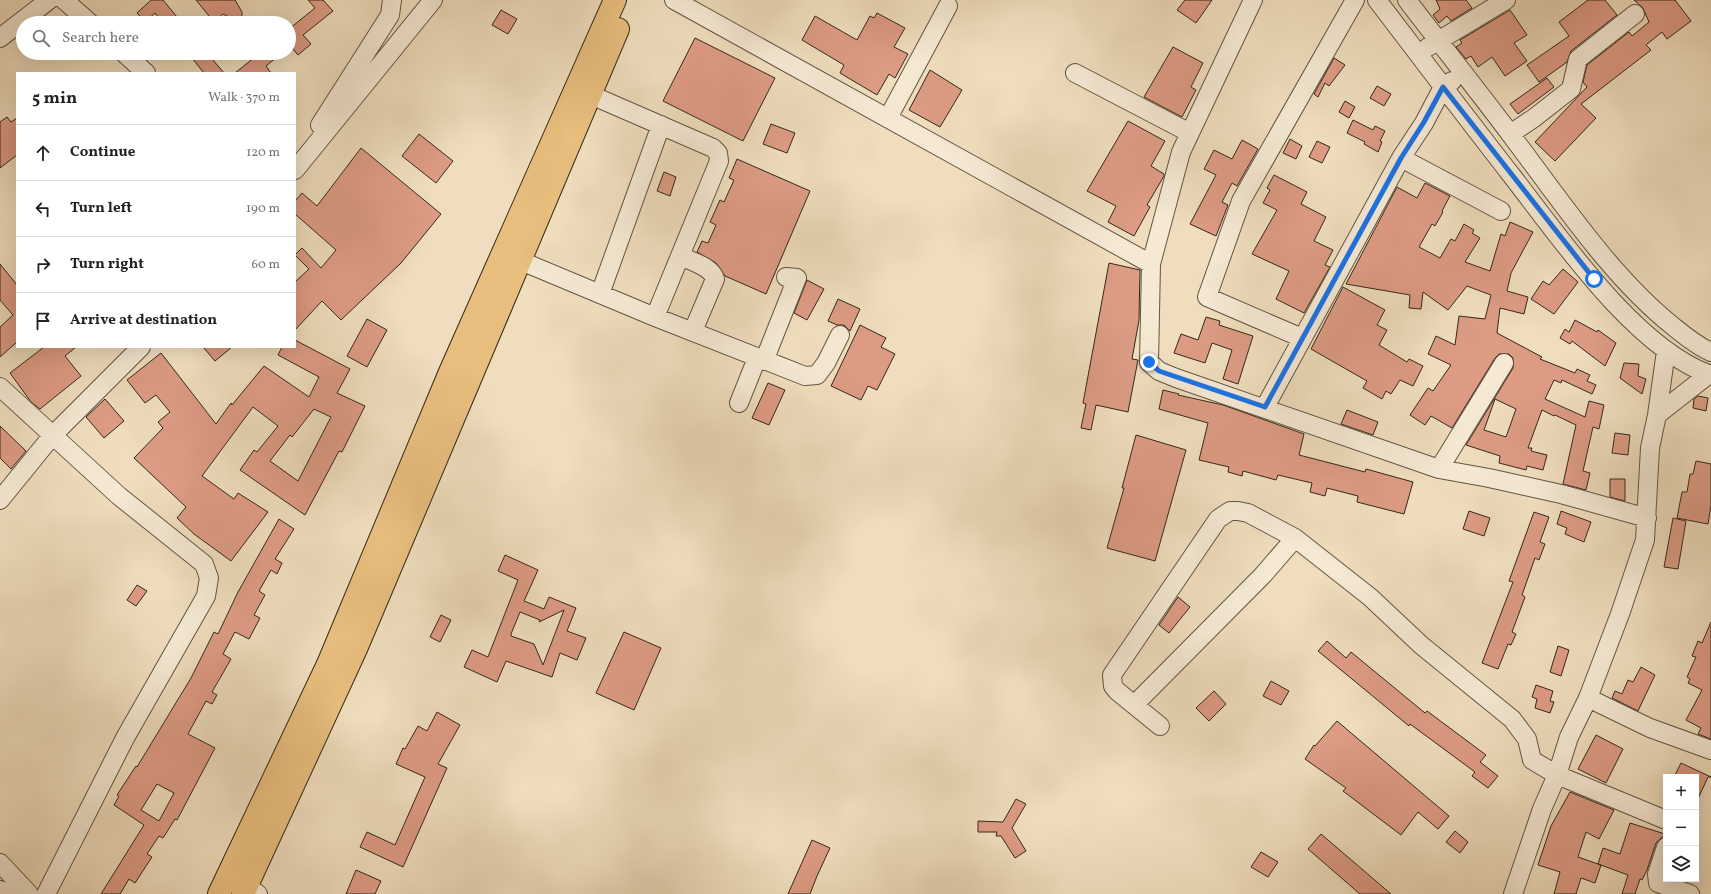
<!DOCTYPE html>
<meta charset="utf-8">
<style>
body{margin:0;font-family:Vollkorn,serif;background:#f2f2f2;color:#202124}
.controls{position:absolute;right:12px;bottom:12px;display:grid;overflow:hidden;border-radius:0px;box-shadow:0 4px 16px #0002}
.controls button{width:36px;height:36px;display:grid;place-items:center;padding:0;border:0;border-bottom:1px solid #e0e0e0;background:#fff;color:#202124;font:20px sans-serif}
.stop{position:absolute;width:12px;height:12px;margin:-9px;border:3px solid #1a73e8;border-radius:50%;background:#fff}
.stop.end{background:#1a73e8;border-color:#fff;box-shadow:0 1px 4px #0008}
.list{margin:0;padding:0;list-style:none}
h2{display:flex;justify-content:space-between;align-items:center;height:52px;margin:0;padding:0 16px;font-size:17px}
h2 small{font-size:13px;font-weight:400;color:#757577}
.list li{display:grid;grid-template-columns:26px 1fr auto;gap:12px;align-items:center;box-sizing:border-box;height:56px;padding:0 16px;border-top:1px solid #e0e0e0}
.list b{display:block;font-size:15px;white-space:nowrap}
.list em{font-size:13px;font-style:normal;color:#757577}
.icon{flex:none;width:22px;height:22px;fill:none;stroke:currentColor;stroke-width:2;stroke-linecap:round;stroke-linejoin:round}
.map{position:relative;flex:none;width:1711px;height:894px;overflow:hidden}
.search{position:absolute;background:#fff;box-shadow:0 4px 16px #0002;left:16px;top:16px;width:280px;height:44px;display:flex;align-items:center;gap:10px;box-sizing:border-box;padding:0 14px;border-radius:22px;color:#757577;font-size:15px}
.panel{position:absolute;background:#fff;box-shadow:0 4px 16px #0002;left:16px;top:72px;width:280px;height:276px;border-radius:0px}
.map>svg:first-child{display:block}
.building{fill:#dd9b84;stroke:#33281a;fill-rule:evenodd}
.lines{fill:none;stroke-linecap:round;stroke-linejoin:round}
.minor-casing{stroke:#625543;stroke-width:20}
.major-casing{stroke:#33281a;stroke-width:24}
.minor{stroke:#f5e9d4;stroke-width:18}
.major{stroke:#e8be7e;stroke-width:22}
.route{stroke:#1a73e8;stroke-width:5}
</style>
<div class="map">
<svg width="1711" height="894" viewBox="0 0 1711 894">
<rect width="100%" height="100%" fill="#efddbd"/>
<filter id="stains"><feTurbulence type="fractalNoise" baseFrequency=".005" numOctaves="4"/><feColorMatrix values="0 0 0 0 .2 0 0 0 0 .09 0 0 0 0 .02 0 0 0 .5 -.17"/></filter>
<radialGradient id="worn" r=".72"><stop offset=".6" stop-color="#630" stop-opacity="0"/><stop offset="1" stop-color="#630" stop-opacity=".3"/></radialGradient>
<path class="building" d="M151 0H163L182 23H163L155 13 145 22 137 13Z
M196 0H235L242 12V15L240 18 233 19 223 14 214 22Z
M308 0H323L333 11 303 35 311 44 298 55 289 44V29L315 8Z
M1185 0H1212L1196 23 1177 10Z
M1436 0H1466L1472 8 1451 21 1447 16 1439 23 1433 15 1440 9Z
M1588 0H1605L1617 15 1571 51 1567 62 1539 82 1527 65 1569 36 1559 22Z
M1634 0H1675L1691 21 1667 39 1662 32 1646 45 1651 50 1581 104 1596 118 1555 161 1535 142 1587 87 1583 82 1587 65 1629 32 1632 36 1649 22 1643 8Z
M501 10 517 19 508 34 492 25Z
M1510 10 1527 35 1514 43 1527 61 1505 76 1492 57 1478 67 1471 56 1466 59 1456 47 1462 43 1460 40Z
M877 13 905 28 894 47 908 54 895 78 889 74 877 95 840 73 844 65 802 40 815 16 857 40 870 16 874 18Z
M695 38 775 78 743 141 663 101Z
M1173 47 1203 63 1191 87 1196 90 1182 117 1144 97Z
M188 53H207L224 73H204Z
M260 53H282L266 66 271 73H235Z
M1334 58 1345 65 1329 86 1325 83 1318 97 1314 94Z
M930 70 962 90 940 127 909 110Z
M1547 78 1554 87 1518 114 1510 104Z
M1377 86 1391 94 1384 106 1370 98Z
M1345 101 1355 107 1349 118 1339 112Z
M7 117 11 122 17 118V155L0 168V122Z
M1353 120 1373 130 1375 126 1385 131 1380 141 1382 142 1378 152 1364 144 1365 142 1347 133Z
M1128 121 1165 141 1151 166 1164 174V176L1147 205 1150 207 1134 236 1108 222 1116 206 1087 191Z
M771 124 795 133 787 153 763 144Z
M419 134 453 161 436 183 402 156Z
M1290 139 1302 146 1296 159 1283 153Z
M1242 140 1258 149 1237 186 1232 183 1222 202 1228 205 1216 236 1190 224 1216 175 1204 169 1214 150 1232 159Z
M1317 141 1330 147 1322 163 1309 157Z
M361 148 441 214 401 263 341 320 322 301 295 330V282L309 269 295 255 302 248 321 268 336 250 295 214V201L302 193 317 206Z
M737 159 810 191 766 294 725 276 716 263 697 252 702 241 708 243 716 225 710 222 720 200 724 202 734 180 729 178Z
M664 172 676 177 670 196 657 191Z
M1274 175 1307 192 1301 204 1326 217 1314 241 1333 250 1325 265 1330 267 1304 313 1276 299 1289 271 1252 254 1277 210 1263 203 1270 190 1267 188Z
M1425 183 1450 196 1442 211 1443 212 1435 226 1432 224 1419 247 1440 258 1451 239 1455 241 1464 224 1474 230 1472 233 1480 238 1465 262 1490 271 1501 234 1505 236 1510 222 1533 232 1511 273 1507 291 1528 297 1524 314 1500 308 1497 333 1542 357 1540 359 1575 373 1577 369 1590 375 1587 381 1596 385 1592 394 1562 380 1561 383 1554 380 1545 399 1585 417 1589 401 1604 405 1599 429 1593 427 1583 471 1590 473 1586 490 1563 484 1576 425 1555 415 1554 416 1542 410 1528 448H1532L1531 451 1547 455 1543 470 1527 466 1526 470 1499 463 1500 456 1466 445 1513 368V358L1509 354H1499L1495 358 1452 428 1431 416 1425 425 1410 415 1428 388 1433 391 1451 365 1428 354 1436 336 1455 345 1459 316 1485 319 1491 295 1467 286 1448 310 1423 292 1421 309 1409 308 1410 295 1346 284 1397 187 1417 198ZM1495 399 1516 409 1506 437 1484 430Z
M1109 263 1140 270 1139 320 1132 359 1138 360 1128 412 1096 405 1091 430 1081 428 1086 404 1083 403Z
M0 264 17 285V342L0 357V327L13 315 0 300Z
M1563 269 1578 282 1554 314 1531 299 1543 281 1549 285Z
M807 280 824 289 807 320 794 313Z
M1343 287 1385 310 1377 325 1387 330 1379 345 1407 362 1409 359 1423 366 1413 386 1400 380 1391 394 1386 391 1382 399 1363 388 1367 381 1311 349Z
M838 299 860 309 850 331 844 325H837L828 321Z
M1206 317 1220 321 1219 325 1253 336 1238 384 1223 379 1232 350 1212 343 1205 363 1174 353 1181 334 1198 340Z
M367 319 387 330 367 367 347 356Z
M1575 320 1597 332 1598 330 1616 343 1605 366 1572 341 1570 344 1560 338 1565 329 1569 332Z
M860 325 886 338 881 347 895 354 877 390 868 386 861 400 831 386Z
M295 340 350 369 337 393 365 406 342 452 339 451 305 515 240 470 254 450 257 452 278 426 253 407 202 476 234 499 238 493 268 512 231 561 194 534 177 518 186 507 134 458 163 428 158 422 170 412 156 395 145 403 127 380 161 353 216 424 231 403 232 405 264 366 309 397 319 377 278 355 282 347H295ZM314 409 331 417 298 481 270 461 290 435 292 437Z
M44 347H76L65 356 81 376 40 409 31 402 10 373Z
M203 347H232L215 361Z
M1624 363 1639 364 1638 376 1646 379 1642 394 1620 378Z
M768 383 785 390 769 425 752 418Z
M1163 390 1179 394 1178 395 1223 405 1304 434 1299 455 1365 472 1366 469 1413 482 1404 514 1357 502 1358 496 1327 488 1325 496 1310 492 1312 483 1278 475 1276 480 1243 471 1242 476 1228 472 1229 467 1199 460 1208 423 1159 409Z
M1698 396 1708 398 1706 411 1693 408 1694 399Z
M105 399 124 421 104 438 86 417Z
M1347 410 1378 422 1373 435 1341 424Z
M0 426 26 451 11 469 0 458Z
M1615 433 1630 435 1628 455 1612 453Z
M1136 435 1186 450 1155 561 1107 548 1124 488H1122Z
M1696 461 1711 464V505L1708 524 1677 518 1682 492H1687L1690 474H1693Z
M1610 479H1625V501L1610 497Z
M1469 511 1490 518 1484 536 1463 529Z
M1561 511 1591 522 1584 542 1565 534 1567 528 1557 524Z
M1534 512 1549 517 1540 542 1545 544 1539 560 1535 558 1522 595 1525 597 1512 632 1516 634 1511 645 1508 644 1498 669 1482 663 1513 582 1509 581Z
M1673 518 1686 521 1678 569 1664 567Z
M279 519 294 529 275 559 282 563 277 574 271 570 259 591 265 595 254 615 260 618 249 639 235 632 223 654 231 659 212 692 217 695 212 704 206 701 188 734 215 748 177 820 175 819 163 838 159 836 147 854 152 857 135 883 129 879 120 894H101L144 825 114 805 119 796 117 795 136 766 137 767 191 678 214 632 218 634 238 592ZM157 784 174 793 159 821 141 810Z
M505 555 538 570 524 601 544 609 549 597 576 608 567 631 586 638 577 660 560 653 552 677 506 661 497 682 464 667 472 650 488 657 518 580 498 571ZM564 610 543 665 534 644 511 636V634L520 612 540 620 539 622Z
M137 585 147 591 136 606 127 600Z
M1178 597 1190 607 1169 633 1159 625Z
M441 615 451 620 440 642 430 637Z
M1711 622V739L1698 734 1701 728 1686 720 1702 690 1688 683 1690 679 1687 677 1696 657 1692 656 1698 641 1702 643Z
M624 632 661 648 634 710 596 693Z
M1327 641 1346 658 1351 652 1425 713 1427 711 1486 755 1480 762 1498 776 1488 788 1472 776 1475 772 1410 724 1409 726 1318 651Z
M1558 646 1569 650 1561 676 1550 672Z
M1641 667 1655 675 1638 711 1612 698 1615 691 1622 694 1628 680 1633 682Z
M1271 681 1289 691 1281 705 1263 696Z
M1536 685 1553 691 1550 701 1554 702 1550 713 1535 708 1537 699 1532 697Z
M1214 691 1226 704 1209 721 1196 708Z
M437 712 460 725 438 764 447 768 403 867 360 847 367 832 395 845 425 777 396 764 403 748 405 749 418 726 427 731Z
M1337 721 1449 816 1438 829 1418 812 1401 835 1343 791 1346 788 1305 759 1314 745 1315 746Z
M1596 735 1623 749 1606 783 1578 769Z
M1681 763 1711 777H1708L1696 803V777H1674Z
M1570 792 1614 810 1599 839 1586 832 1578 857 1601 865 1595 883 1581 878 1576 894H1554L1560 872 1538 865 1551 826Z
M1016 799 1026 804 1012 828 1026 851 1015 858 1001 836H996L997 832H978V821L1003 822Z
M1630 823 1665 834 1656 843 1647 870 1642 880 1640 879 1635 894H1622L1628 875 1598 864 1603 848 1620 854Z
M1455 831 1468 842 1460 853 1446 842Z
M1321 834 1391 894H1360L1308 849Z
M812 840 830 848 817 876 810 894H788Z
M1261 852 1278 862 1268 877 1251 867Z
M356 870 381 881 375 894H346Z"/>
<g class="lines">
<defs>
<path id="minor" d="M64 0 90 23
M674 0 1151 264
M1253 0 1181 152 1151 264 1149 362 1159 371 1176 378 1439 469 1489 478 1561 494 1647 518
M1377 0C1422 59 1466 117 1512 176 1560 238 1636 349 1711 375
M1407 0C1442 46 1479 92 1514 139 1561 201 1612 278 1674 327 1685 336 1697 346 1711 352
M0 38 49 0
M1428 47 1506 0
M124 53 146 73
M1075 73 1190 133
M591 95 713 148 718 153 719 161 655 317
M888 118 948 6
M320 125 390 15 392 0
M1510 134 1534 118 1571 89 1578 59 1635 14
M1401 158 1501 211
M295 170 433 0
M681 256C692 262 711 266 715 279L693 331
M521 261 655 317 805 376 817 375 826 363 840 335
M600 294 661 125
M1302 338 1207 297 1241 201 1355 0
M764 361 797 278 786 277
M0 387 119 496 204 564 209 578 206 596 125 738 46 894
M739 403 757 358
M1265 407 1401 158 1424 123 1443 87 1452 81
M1657 415 1709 374
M1439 469 1504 363
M0 500 52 436 141 347
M1588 698 1650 728 1711 750
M1134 705 1263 575 1295 538
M1160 726 1117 691 1113 686 1112 675 1218 519 1230 511H1238L1248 513 1295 538 1370 597 1421 645 1512 719 1527 739 1532 760 1557 775 1666 820
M1666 847 1657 874 1658 883 1690 894
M0 863 29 894
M246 886 258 894
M0 890 9 894
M1513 894 1542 809 1557 775 1569 737 1588 698 1620 614 1645 540 1650 448 1657 415 1666 351"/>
<path id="major" d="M219 894 328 664 450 372 615 0
M243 894 356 649 618 29"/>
</defs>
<use href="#minor" class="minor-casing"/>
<use href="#major" class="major-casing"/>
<use href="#minor" class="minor"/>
<use href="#major" class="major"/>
</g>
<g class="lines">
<path class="route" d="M1149 362 1159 371 1265 407 1401 158 1424 122 1443 87 1594 279"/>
</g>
<rect width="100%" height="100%" filter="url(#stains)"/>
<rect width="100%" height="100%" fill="url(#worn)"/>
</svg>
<div class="controls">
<button>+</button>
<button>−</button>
<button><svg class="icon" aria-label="layers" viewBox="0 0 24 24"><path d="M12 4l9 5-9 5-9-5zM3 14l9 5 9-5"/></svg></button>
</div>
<div class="stop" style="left:1594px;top:279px"></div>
<div class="stop end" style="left:1149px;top:362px"></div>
<div class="search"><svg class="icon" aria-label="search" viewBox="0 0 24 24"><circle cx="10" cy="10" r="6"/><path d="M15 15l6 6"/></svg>Search here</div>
<section class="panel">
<h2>5 min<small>Walk · 370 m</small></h2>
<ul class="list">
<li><svg class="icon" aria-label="ahead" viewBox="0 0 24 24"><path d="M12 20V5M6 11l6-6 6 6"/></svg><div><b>Continue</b></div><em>120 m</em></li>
<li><svg class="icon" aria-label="left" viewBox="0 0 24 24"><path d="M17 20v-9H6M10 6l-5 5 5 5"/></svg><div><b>Turn left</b></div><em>190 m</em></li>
<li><svg class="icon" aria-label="right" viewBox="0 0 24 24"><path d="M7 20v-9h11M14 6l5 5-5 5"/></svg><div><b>Turn right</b></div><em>60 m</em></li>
<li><svg class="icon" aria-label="arrive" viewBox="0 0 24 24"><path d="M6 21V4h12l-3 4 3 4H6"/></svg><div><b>Arrive at destination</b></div></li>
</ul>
</section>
</div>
